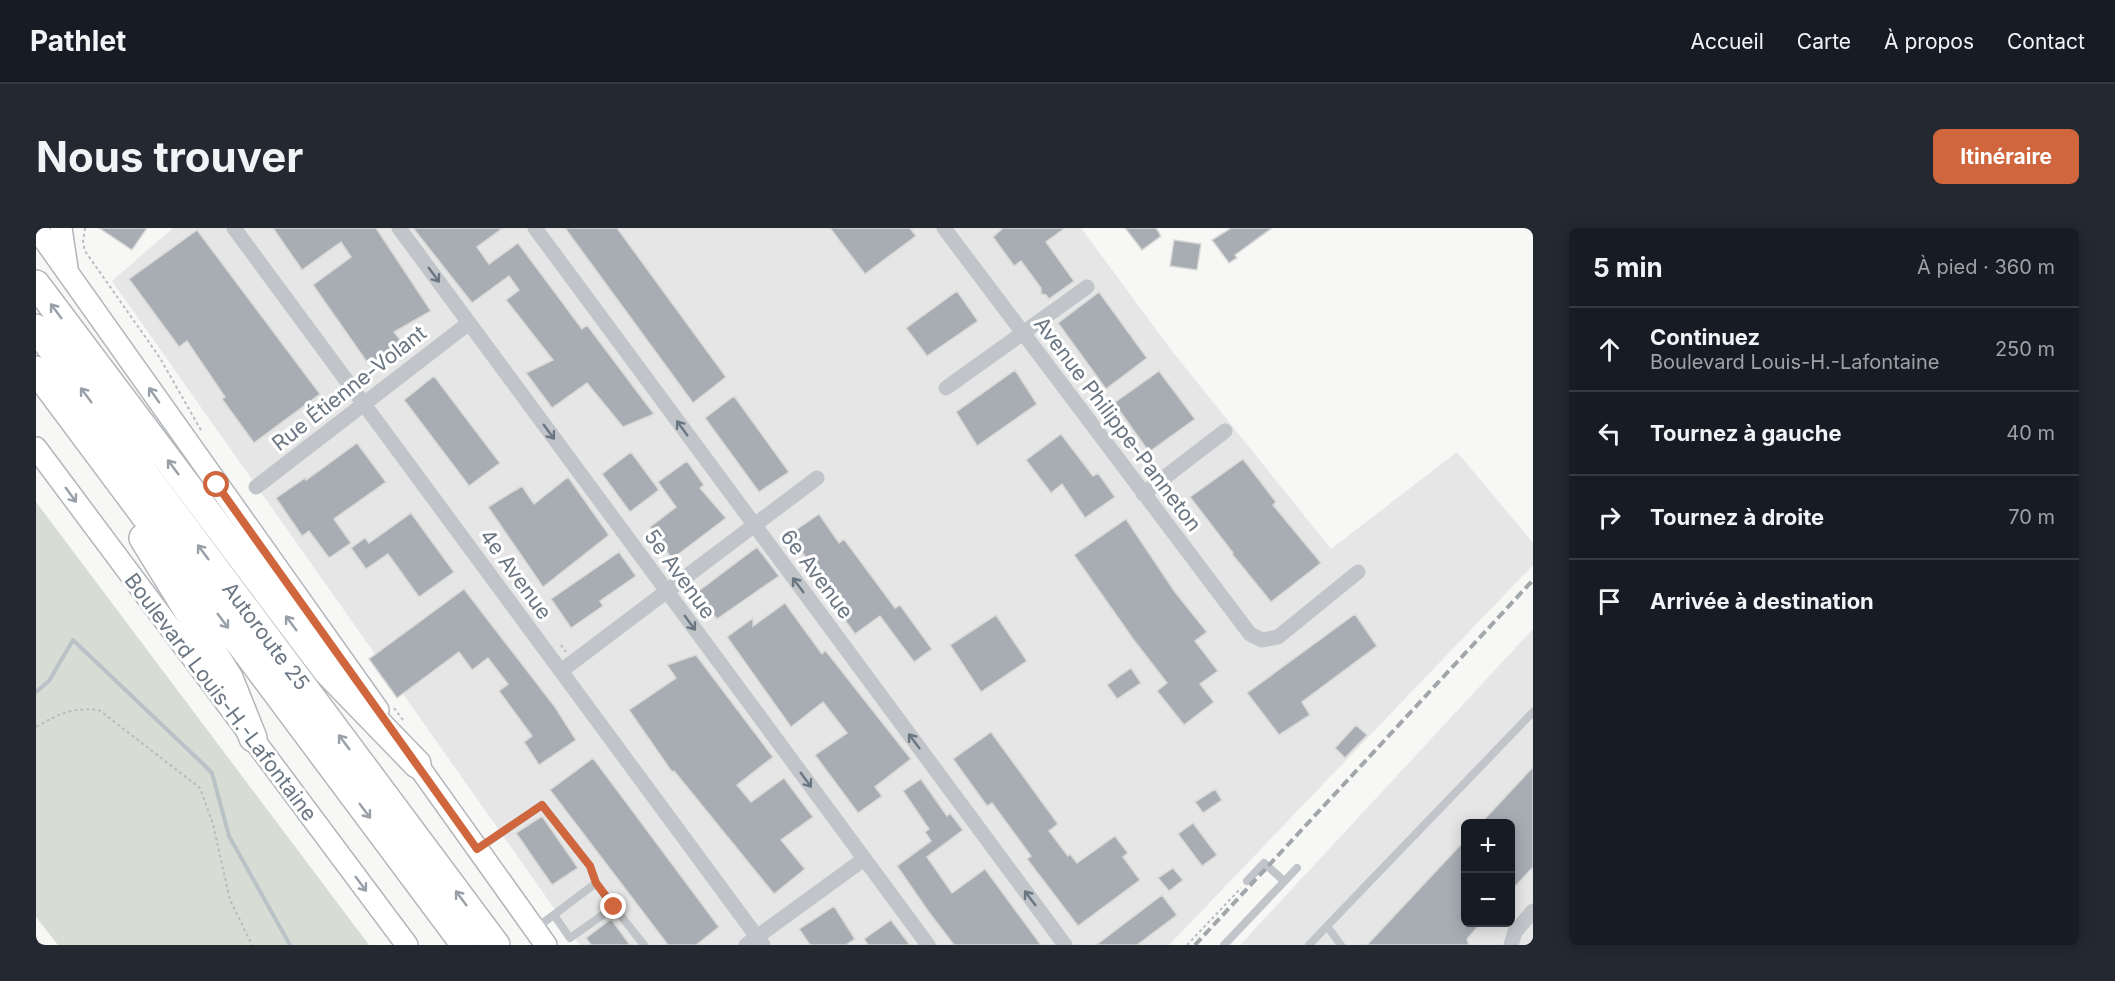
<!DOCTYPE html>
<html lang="fr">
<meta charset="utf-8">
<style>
body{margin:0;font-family:Inter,sans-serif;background:#242831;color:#f1f3f6}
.controls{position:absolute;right:18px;bottom:18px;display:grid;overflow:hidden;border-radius:9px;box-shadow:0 3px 15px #0003}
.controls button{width:54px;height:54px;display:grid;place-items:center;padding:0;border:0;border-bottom:2px solid #363941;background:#171b24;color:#f1f3f6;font:30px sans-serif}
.stop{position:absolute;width:18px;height:18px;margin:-14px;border:4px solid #cf663d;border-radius:50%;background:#fff}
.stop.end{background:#cf663d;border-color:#fff;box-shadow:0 2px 6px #0008}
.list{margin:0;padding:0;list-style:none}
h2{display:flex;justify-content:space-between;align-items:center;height:78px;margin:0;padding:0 24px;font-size:26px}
h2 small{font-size:20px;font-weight:400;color:#9ea1a6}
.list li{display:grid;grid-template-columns:39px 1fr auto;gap:18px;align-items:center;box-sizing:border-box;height:84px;padding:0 24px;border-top:2px solid #363941}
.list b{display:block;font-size:22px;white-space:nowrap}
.list p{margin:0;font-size:20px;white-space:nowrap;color:#9ea1a6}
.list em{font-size:20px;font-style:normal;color:#9ea1a6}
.icon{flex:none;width:33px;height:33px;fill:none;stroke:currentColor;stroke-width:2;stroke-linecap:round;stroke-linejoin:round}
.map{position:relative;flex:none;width:1497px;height:717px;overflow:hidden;border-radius:9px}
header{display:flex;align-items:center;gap:36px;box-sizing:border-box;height:84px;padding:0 30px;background:#171b24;border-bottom:2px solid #363941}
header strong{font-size:28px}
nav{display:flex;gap:33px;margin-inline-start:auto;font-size:21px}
.intro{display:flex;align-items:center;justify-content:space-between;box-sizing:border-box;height:144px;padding:0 36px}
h1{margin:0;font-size:42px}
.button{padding:15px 27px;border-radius:9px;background:#cf663d;color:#fff;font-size:21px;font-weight:700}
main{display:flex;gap:36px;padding:0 36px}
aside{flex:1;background:#171b24;border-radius:9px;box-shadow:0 3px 15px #0003}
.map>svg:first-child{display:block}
.built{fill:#e5e6e5;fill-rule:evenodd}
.green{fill:#d7dcd5}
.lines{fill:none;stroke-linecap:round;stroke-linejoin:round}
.stream{stroke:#b9c2c7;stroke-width:4}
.building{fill:#a7adb3;stroke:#d9d9d7;stroke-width:1.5}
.secondary-casing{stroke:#b2b6ba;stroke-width:24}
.motorway-casing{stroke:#b4b7ba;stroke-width:30}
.path{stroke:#b9bcbe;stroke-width:2;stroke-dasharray:3 3;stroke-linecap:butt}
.service{stroke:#c1c4c8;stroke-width:8}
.minor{stroke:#c1c4c8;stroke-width:15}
.secondary{stroke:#fff;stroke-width:21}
.motorway{stroke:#fff;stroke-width:27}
.rail{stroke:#a1a6ab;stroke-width:4;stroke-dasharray:9 4.5;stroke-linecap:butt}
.oneway{stroke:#6a7682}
.oneway2{stroke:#979fa8}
.route{stroke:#cf663d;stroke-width:8}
.labels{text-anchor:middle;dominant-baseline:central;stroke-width:6;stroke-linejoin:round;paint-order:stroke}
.street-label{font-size:21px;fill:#6a7682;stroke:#fff}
</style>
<header>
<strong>Pathlet</strong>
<nav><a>Accueil</a><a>Carte</a><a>À propos</a><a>Contact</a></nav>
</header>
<div class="intro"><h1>Nous trouver</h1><a class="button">Itinéraire</a></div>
<main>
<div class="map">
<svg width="1497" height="717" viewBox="0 0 1497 717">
<rect width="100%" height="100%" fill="#f7f7f5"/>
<path class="built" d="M137 0H1045L1136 123 1295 321 1421 224 1497 315V337L1133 717H544L76 53Z
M1497 401V717H1204ZM1430 596H1474V694H1430Z"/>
<path class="green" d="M0 274 333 717H22L0 689Z"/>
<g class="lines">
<path class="stream" d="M0 464 13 453 37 412 165 534 176 545 193 608 254 717"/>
</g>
<path class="building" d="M63 0H111L96 22Z
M237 0H340L395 83 358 104 366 114 333 137 277 57 315 29 305 14 266 42Z
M377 0H467L441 19 453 36 482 15 546 101 551 97 618 186 587 199 551 155 516 180 490 145 517 132 470 72 483 62 473 48 436 75Z
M529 0H581L690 149 657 175Z
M794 0H874L880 8 829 46Z
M967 0H1029L1010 14 1038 53 1013 71 1010 67 1005 66V60L985 33 978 38 957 9Z
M1089 0H1120L1125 8 1106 22Z
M1195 0H1236L1199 27 1201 30 1193 35 1176 12Z
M161 2 284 166 218 215 186 171 189 169 151 113 143 119 93 51Z
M1138 12 1165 16 1161 42 1134 38Z
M921 63 942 93 891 128 870 100Z
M1063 64 1111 130 1070 161 1022 95Z
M979 142 1001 176 941 218 920 184Z
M1123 143 1159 191 1113 224 1078 175Z
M398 148 464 235 433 258 368 172Z
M698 168 753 244 723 264 669 190Z
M1025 206 1057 248 1062 245 1079 269 1049 290 1026 256 1015 265 990 232Z
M321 215 350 254 298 291 315 315 293 330 273 303 266 308 240 270 269 250 270 252Z
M595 224 623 262 594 284 566 246Z
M1207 231 1240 274 1237 277 1285 335 1235 374 1196 326 1197 325 1154 269Z
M651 233 668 257 664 260 690 290 636 331 614 299 640 279 622 254Z
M532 249 573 307 507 359 452 279 486 258 498 276Z
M375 285 418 344 383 369 352 326 330 341 315 320 329 310 333 315Z
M783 286 803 315 808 311 859 380 864 377 896 421 878 434 844 388 819 406 803 384 811 378 774 328 770 330 754 306Z
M1090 291 1139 364 1171 404 1159 413 1182 443 1164 456 1178 474 1148 497 1121 463 1131 455 1097 411 1038 327Z
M721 319 743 348 681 391 660 365Z
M583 324 600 348 564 373 567 378 535 400 515 371Z
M428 361 519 479 540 512 503 537 488 514 496 508 463 463 472 456 452 430 436 442 423 424 361 470 333 431Z
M749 375 786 426 789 422 875 531 839 559 846 568 822 585 779 527 811 505 787 474 755 499 691 409 717 390V398Z
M1319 386 1341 418 1266 474 1274 487 1243 507 1211 465Z
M960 387 991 433 945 464 914 417Z
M660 427 737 529 701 557 715 574 748 550 777 589 745 612 769 641 738 666 638 543 636 544 593 482 640 450 631 437Z
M1095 440 1105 455 1081 471 1071 457Z
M1320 497 1331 507 1309 530 1299 520Z
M955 504 1022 596 1013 603 1032 628 1034 626 1041 635 1079 608 1092 625 1087 629 1104 652 1042 698 991 631 995 628 956 575 951 578 917 531Z
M557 530 683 699 660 717H632L514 562Z
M1497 539V639L1474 664V596H1444Z
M885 551 911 588 914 585 927 602 891 629 916 665 949 641 1005 717H918L892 683 861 638 895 613 889 604 893 601 867 563Z
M1179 561 1186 572 1167 585 1159 574Z
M506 588 542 640 516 657 480 605Z
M1157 595 1181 627 1166 638 1142 606Z
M1430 611V694H1446L1431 711 1433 717H1331Z
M1137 640 1147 652 1133 663 1122 650Z
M1126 667 1141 687 1101 717H1060Z
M798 678 819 711 810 717H774L763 701Z
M575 691 594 717H555L550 710Z
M855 692 874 717H832L828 711Z"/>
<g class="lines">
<defs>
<path id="secondary" d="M0 0 342 482
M25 0 31 40
M0 220 371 717
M373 525 510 717"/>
<path id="motorway" d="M0 56 290 442 381 536
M0 100 460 717
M0 142 429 717
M107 310 193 450 217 510"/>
</defs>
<use href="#secondary" class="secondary-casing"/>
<use href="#motorway" class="motorway-casing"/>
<path class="path" d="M49 0 47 14 49 23 124 130 166 204
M306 167 303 170 308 176
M525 417 530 424
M358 480 367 492
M0 499C22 486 37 479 63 482L164 560 177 596 194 672 216 717
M1151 717 1205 660"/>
<path class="service" d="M443 620 506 577 554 638 560 655 578 679 534 710 518 687
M1211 653 1228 635 1248 653
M578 679 608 717
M499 701 560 655
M1188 717 1261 640
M1273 717 1291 698
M1305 717 1291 698 1497 484"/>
<path class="minor" d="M198 0 727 717
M363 0 892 717
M499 0 1029 717
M908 0 1214 406 1226 412 1242 409 1322 344
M910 160 1051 59
M220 259 433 95
M1107 266 1189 203
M525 443 781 250
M710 717 828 631
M1475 717 1479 704 1497 683"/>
<use href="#secondary" class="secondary"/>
<use href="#motorway" class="motorway"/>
<path class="rail" d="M1159 717 1497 352"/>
</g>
<defs><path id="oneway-shaft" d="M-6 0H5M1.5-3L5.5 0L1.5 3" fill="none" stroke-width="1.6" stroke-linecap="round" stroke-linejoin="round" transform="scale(1.5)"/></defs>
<g class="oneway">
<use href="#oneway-shaft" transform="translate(398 47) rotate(54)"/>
<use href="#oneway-shaft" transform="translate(646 200) rotate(-126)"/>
<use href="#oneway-shaft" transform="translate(513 204) rotate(54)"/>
<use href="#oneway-shaft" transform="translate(762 357) rotate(-127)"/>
<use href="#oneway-shaft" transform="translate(654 395) rotate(54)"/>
<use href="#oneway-shaft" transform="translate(878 513) rotate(-127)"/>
<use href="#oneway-shaft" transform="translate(770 552) rotate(54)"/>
<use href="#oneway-shaft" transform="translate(994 670) rotate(-127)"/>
</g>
<g class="oneway2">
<use href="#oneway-shaft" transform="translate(20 83) rotate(-127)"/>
<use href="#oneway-shaft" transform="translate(50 167) rotate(-127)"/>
<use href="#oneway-shaft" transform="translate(118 167) rotate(-125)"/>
<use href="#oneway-shaft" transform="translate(137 239) rotate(-127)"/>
<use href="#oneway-shaft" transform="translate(35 267) rotate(54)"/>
<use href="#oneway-shaft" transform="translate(167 324) rotate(-127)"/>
<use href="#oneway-shaft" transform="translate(187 393) rotate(53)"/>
<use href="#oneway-shaft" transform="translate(255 395) rotate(-127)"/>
<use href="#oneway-shaft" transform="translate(308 514) rotate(-127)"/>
<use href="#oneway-shaft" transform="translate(329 583) rotate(53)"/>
<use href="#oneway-shaft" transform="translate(325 656) rotate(53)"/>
<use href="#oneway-shaft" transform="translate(425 670) rotate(-127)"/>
</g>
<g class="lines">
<path class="route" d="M181 257 441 621 506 577 554 638 560 655 578 679"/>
</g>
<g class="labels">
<g class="street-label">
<text transform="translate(313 160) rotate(-38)">Rue Étienne-Volant</text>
<text transform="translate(1082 196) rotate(53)">Avenue Philippe-Panneton</text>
<text transform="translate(480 346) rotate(54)">4e Avenue</text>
<text transform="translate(644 346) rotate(54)">5e Avenue</text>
<text transform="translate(781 346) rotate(53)">6e Avenue</text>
<text transform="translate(230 408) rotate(53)">Autoroute 25</text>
<text transform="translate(185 469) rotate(53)">Boulevard Louis-H.-Lafontaine</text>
</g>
</g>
</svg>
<div class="controls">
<button>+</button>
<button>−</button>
</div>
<div class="stop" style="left:181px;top:257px"></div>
<div class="stop end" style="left:578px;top:679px"></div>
</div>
<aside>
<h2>5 min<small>À pied · 360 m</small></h2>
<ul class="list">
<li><svg class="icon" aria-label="ahead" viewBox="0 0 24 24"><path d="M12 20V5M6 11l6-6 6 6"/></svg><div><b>Continuez</b><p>Boulevard Louis-H.-Lafontaine</p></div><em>250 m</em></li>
<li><svg class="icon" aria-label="left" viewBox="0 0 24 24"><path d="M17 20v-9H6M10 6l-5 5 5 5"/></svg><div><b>Tournez à gauche</b></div><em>40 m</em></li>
<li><svg class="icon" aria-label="right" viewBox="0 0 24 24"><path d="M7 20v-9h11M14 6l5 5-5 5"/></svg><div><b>Tournez à droite</b></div><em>70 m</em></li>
<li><svg class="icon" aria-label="arrive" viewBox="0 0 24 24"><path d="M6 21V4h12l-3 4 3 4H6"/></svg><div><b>Arrivée à destination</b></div></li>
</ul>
</aside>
</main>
